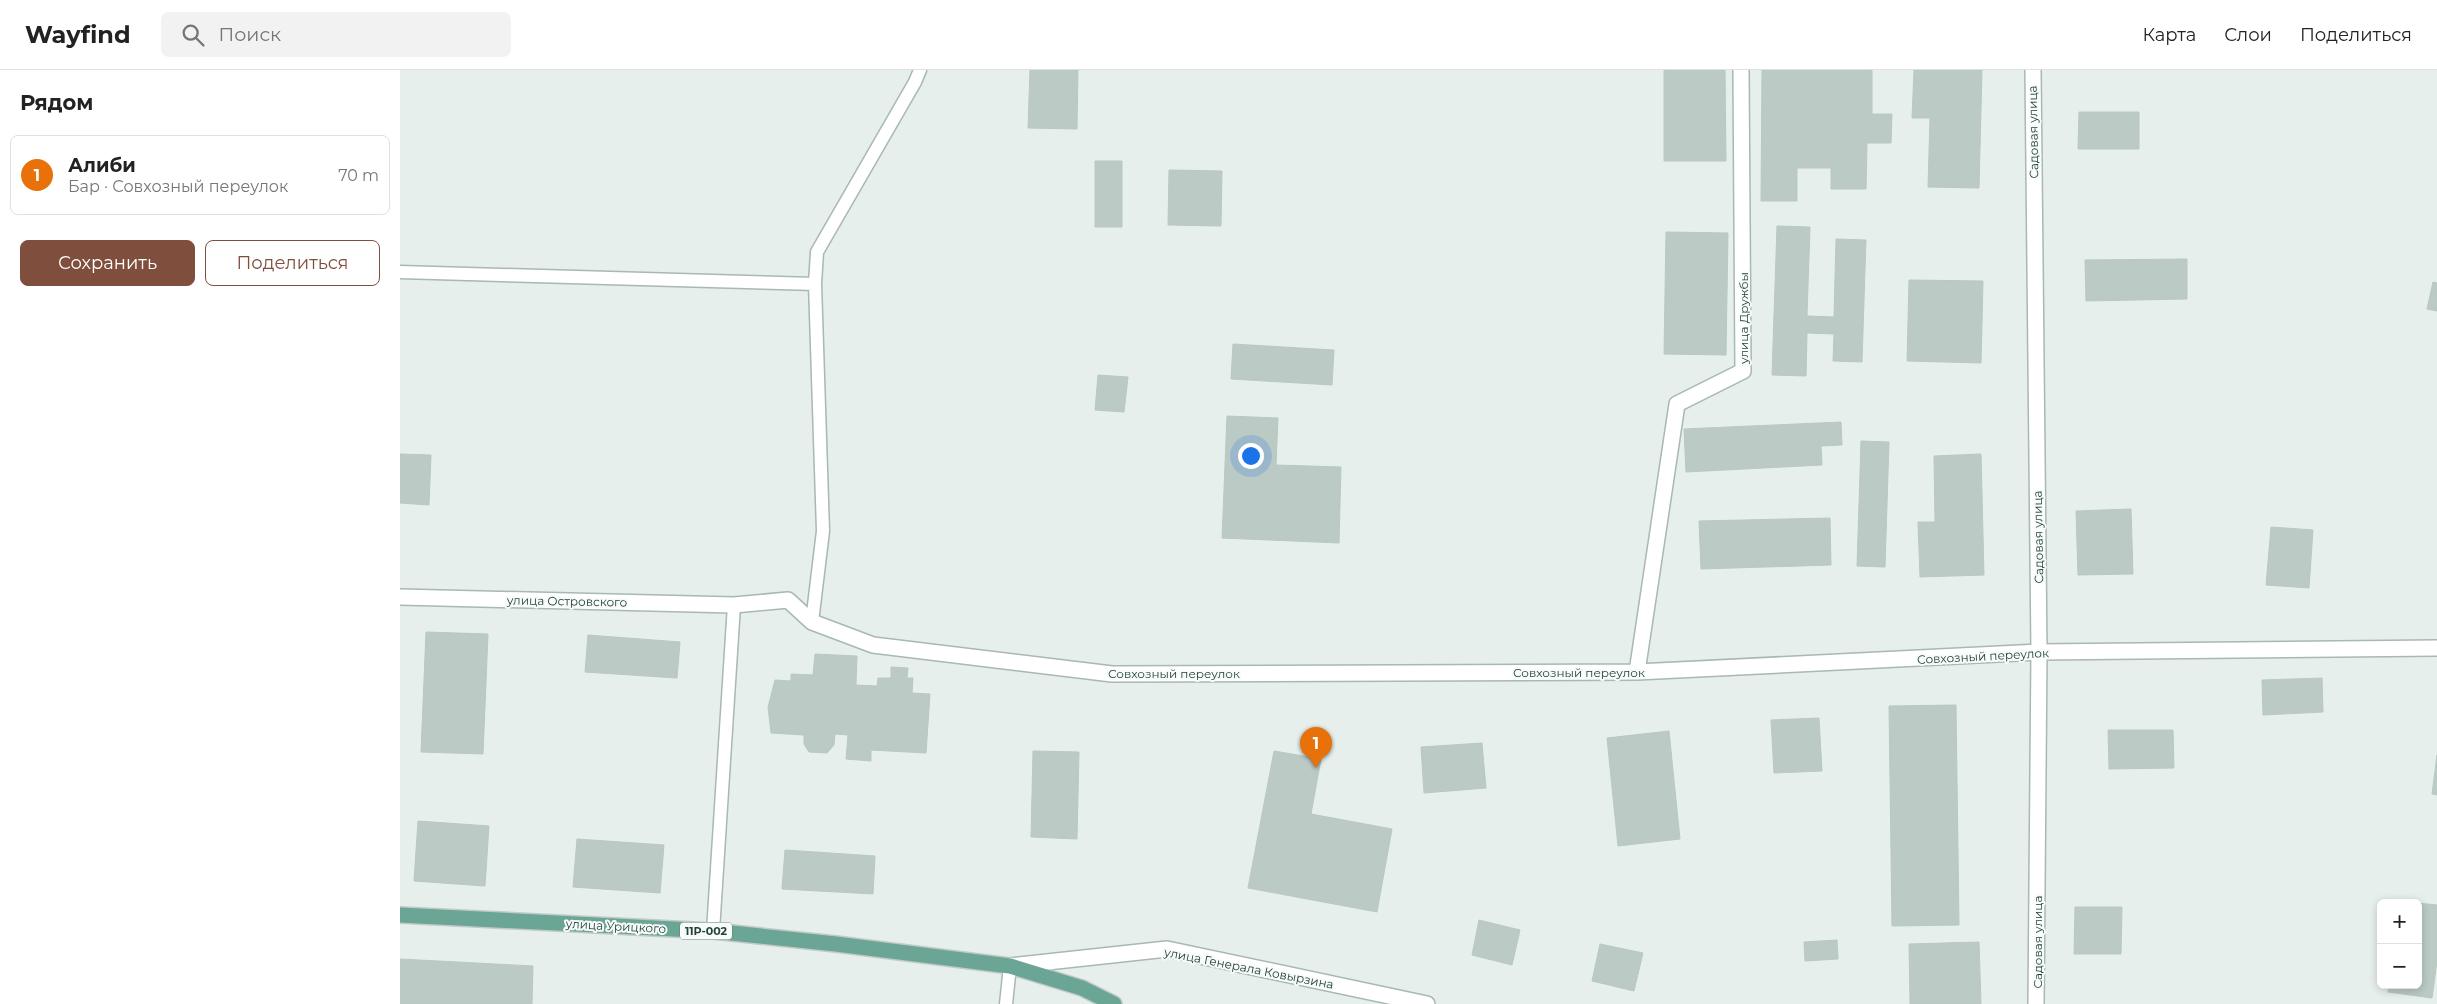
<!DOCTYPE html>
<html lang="ru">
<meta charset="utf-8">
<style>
body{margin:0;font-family:Montserrat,sans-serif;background:#f2f2f2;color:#222}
.controls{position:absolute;right:15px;bottom:15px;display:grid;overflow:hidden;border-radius:8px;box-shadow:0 2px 8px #0003}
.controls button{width:45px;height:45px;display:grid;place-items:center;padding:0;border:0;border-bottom:1px solid #e0e0e0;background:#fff;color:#222;font:25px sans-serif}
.you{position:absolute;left:850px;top:385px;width:18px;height:18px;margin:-12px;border:4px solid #fff;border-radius:50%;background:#1a73e8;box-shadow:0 0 0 8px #1a73e833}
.badge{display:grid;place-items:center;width:32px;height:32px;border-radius:50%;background:#804e3d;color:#fff;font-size:16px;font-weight:700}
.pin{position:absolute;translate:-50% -41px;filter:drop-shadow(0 1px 2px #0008)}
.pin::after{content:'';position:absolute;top:26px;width:18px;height:15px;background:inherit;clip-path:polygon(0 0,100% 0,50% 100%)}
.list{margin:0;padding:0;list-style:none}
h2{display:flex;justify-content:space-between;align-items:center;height:65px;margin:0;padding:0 20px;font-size:21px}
h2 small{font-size:16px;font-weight:400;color:#767676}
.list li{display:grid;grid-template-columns:32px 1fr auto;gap:15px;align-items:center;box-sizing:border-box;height:80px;margin:0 10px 10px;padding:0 10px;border:1px solid #e0e0e0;border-radius:8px}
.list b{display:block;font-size:19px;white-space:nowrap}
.list p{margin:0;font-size:16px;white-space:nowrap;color:#767676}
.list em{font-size:16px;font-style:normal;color:#767676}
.actions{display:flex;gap:10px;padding:15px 20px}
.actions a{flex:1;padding:11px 0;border:1px solid #804e3d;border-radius:8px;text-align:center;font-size:18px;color:#804e3d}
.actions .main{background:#804e3d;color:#fff}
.icon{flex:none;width:28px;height:28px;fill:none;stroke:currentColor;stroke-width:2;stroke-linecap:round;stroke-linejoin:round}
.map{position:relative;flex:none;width:2037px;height:934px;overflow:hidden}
header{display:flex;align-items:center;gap:30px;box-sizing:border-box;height:70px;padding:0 25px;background:#fff;border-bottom:1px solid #e0e0e0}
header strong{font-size:24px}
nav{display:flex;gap:28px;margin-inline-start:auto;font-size:18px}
.search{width:350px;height:45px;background:#f2f2f2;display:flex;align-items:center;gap:12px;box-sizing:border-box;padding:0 18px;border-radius:8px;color:#767676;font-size:19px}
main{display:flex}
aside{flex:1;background:#fff}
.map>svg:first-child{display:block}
.building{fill:#bbcac4;stroke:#b8c9c2}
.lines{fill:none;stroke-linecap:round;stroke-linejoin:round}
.lane-casing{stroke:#a8b8b2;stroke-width:15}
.street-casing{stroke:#a8b8b2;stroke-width:18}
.primary-casing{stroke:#c2cac8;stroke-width:18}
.lane{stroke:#fff;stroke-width:12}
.street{stroke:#fff;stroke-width:15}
.primary{stroke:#6aa596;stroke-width:15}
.labels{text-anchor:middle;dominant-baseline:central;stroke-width:4;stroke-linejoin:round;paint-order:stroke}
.shield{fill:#f7fbf9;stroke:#637a73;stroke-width:1}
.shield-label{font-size:11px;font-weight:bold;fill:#24423a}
.street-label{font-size:12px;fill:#24423a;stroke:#f7fbf9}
</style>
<header>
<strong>Wayfind</strong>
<div class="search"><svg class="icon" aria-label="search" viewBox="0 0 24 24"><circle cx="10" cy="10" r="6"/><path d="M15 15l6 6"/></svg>Поиск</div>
<nav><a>Карта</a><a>Слои</a><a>Поделиться</a></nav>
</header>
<main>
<aside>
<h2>Рядом<small></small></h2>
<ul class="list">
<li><span class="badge" style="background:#e8710a">1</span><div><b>Алиби</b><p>Бар · Совхозный переулок</p></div><em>70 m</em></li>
</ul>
<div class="actions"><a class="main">Сохранить</a><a>Поделиться</a></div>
</aside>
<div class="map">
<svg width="2037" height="934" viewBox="0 0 2037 934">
<rect width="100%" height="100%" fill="#e6efeb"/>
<path class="building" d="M630 0H678L677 59 628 58Z
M1264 0H1325L1326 91H1264Z
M1362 0H1472V44H1492L1491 73H1467L1466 119H1431V98H1397V131H1361Z
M1514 0H1582L1579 118 1528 117 1530 48H1512Z
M1679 42H1739V79H1678Z
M695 91H722V157H695Z
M769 100 822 101 821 156 768 155Z
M1377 156 1410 157 1407 246 1434 247 1436 169 1466 170 1462 292 1433 291 1434 264 1407 263 1406 306 1372 305Z
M1266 162 1328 163 1326 285 1264 284Z
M1787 189V229L1686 231 1685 190Z
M1509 210 1583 211 1581 293 1507 291Z
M2033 212 2037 213V241L2027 239Z
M833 274 934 280 932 315 831 309Z
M698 305 728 307 724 342 695 340Z
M827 346 878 348 876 395 941 397 939 473 822 468Z
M1441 352 1442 375 1421 376 1422 395 1286 402 1284 359Z
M1461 371 1489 372 1485 497 1457 496Z
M0 384 31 385 29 435 0 433Z
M1581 384 1584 505 1520 507 1518 452H1535L1534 386Z
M1731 439 1733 504 1678 505 1676 441Z
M1430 448 1431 495 1301 499 1299 451Z
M1871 457 1913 460 1909 518 1866 515Z
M26 562 88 564 83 684 21 682Z
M188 565 280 572 277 608 185 602Z
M415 584 457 586 456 615 477 616 478 608H491V597L508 598 507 608H513L512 623 530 624 526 683 471 680V691L446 689 448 665 435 664 434 675 427 683 409 682 404 674V665L371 663 368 637 375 610 391 611V604L413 605Z
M1922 608 1923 642 1863 645 1862 610Z
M1556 635 1559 855 1492 856 1489 636Z
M1419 648 1422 701 1374 703 1371 650Z
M1708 660H1773L1774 698 1709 699Z
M1269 661 1280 769 1218 776 1207 668Z
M1082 673 1086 718 1024 723 1021 677Z
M633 681 679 682 677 769 631 767Z
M874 681 921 689 911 744 992 759 977 842 848 818Z
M2037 685V725L2032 724Z
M18 751 89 756 85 816 14 811Z
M177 769 264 775 260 823 173 817Z
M385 780 475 786 473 824 382 819Z
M2018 833 2037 835V891L2032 928 1988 922 1989 915H2018Z
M1675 837H1722L1721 884H1674Z
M1079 850 1120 860 1112 895 1072 885Z
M1437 870 1438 889 1405 891 1404 872Z
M1579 872 1581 934H1510L1509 874Z
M1200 874 1243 883 1234 921 1192 911Z
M0 889 133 896 132 934H0Z"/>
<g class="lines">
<defs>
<path id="lane" d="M0 202 415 214 423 461 412 552
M415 214 417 182 515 12 520 0
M313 861 334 535
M606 934 610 896"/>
<path id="street" d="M1633 0 1639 582 1636 934
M0 527 334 535 388 530 412 552 473 575 712 604 1237 602 1639 582 2037 578
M1237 602 1277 334 1343 301 1341 0
M610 896 767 879 1027 934"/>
<path id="primary" d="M0 845 313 861 436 874 610 896 682 918 714 934"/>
</defs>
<use href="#lane" class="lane-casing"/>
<use href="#street" class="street-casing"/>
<use href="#primary" class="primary-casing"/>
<use href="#lane" class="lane"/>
<use href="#street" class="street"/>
<use href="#primary" class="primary"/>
</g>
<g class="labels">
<rect class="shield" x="280" y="852.5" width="52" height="17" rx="4"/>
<g class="shield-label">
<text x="306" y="861">11Р-002</text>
</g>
<g class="street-label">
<text transform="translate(1633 62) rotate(-91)">Садовая улица</text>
<text transform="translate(1343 248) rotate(-90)">улица Дружбы</text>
<text transform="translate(1638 467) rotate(-91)">Садовая улица</text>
<text transform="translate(167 531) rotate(1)">улица Островского</text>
<text transform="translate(1583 586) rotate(-3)">Совхозный переулок</text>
<text x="1179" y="602">Совхозный переулок</text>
<text x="774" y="603">Совхозный переулок</text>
<text transform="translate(216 856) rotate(3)">улица Урицкого</text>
<text transform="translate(1637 872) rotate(-90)">Садовая улица</text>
<text transform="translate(849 898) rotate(11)">улица Генерала Ковырзина</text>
</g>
</g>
</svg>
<div class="controls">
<button>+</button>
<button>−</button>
</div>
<div class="you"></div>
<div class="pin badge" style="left:916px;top:698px;background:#e8710a">1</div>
</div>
</main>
